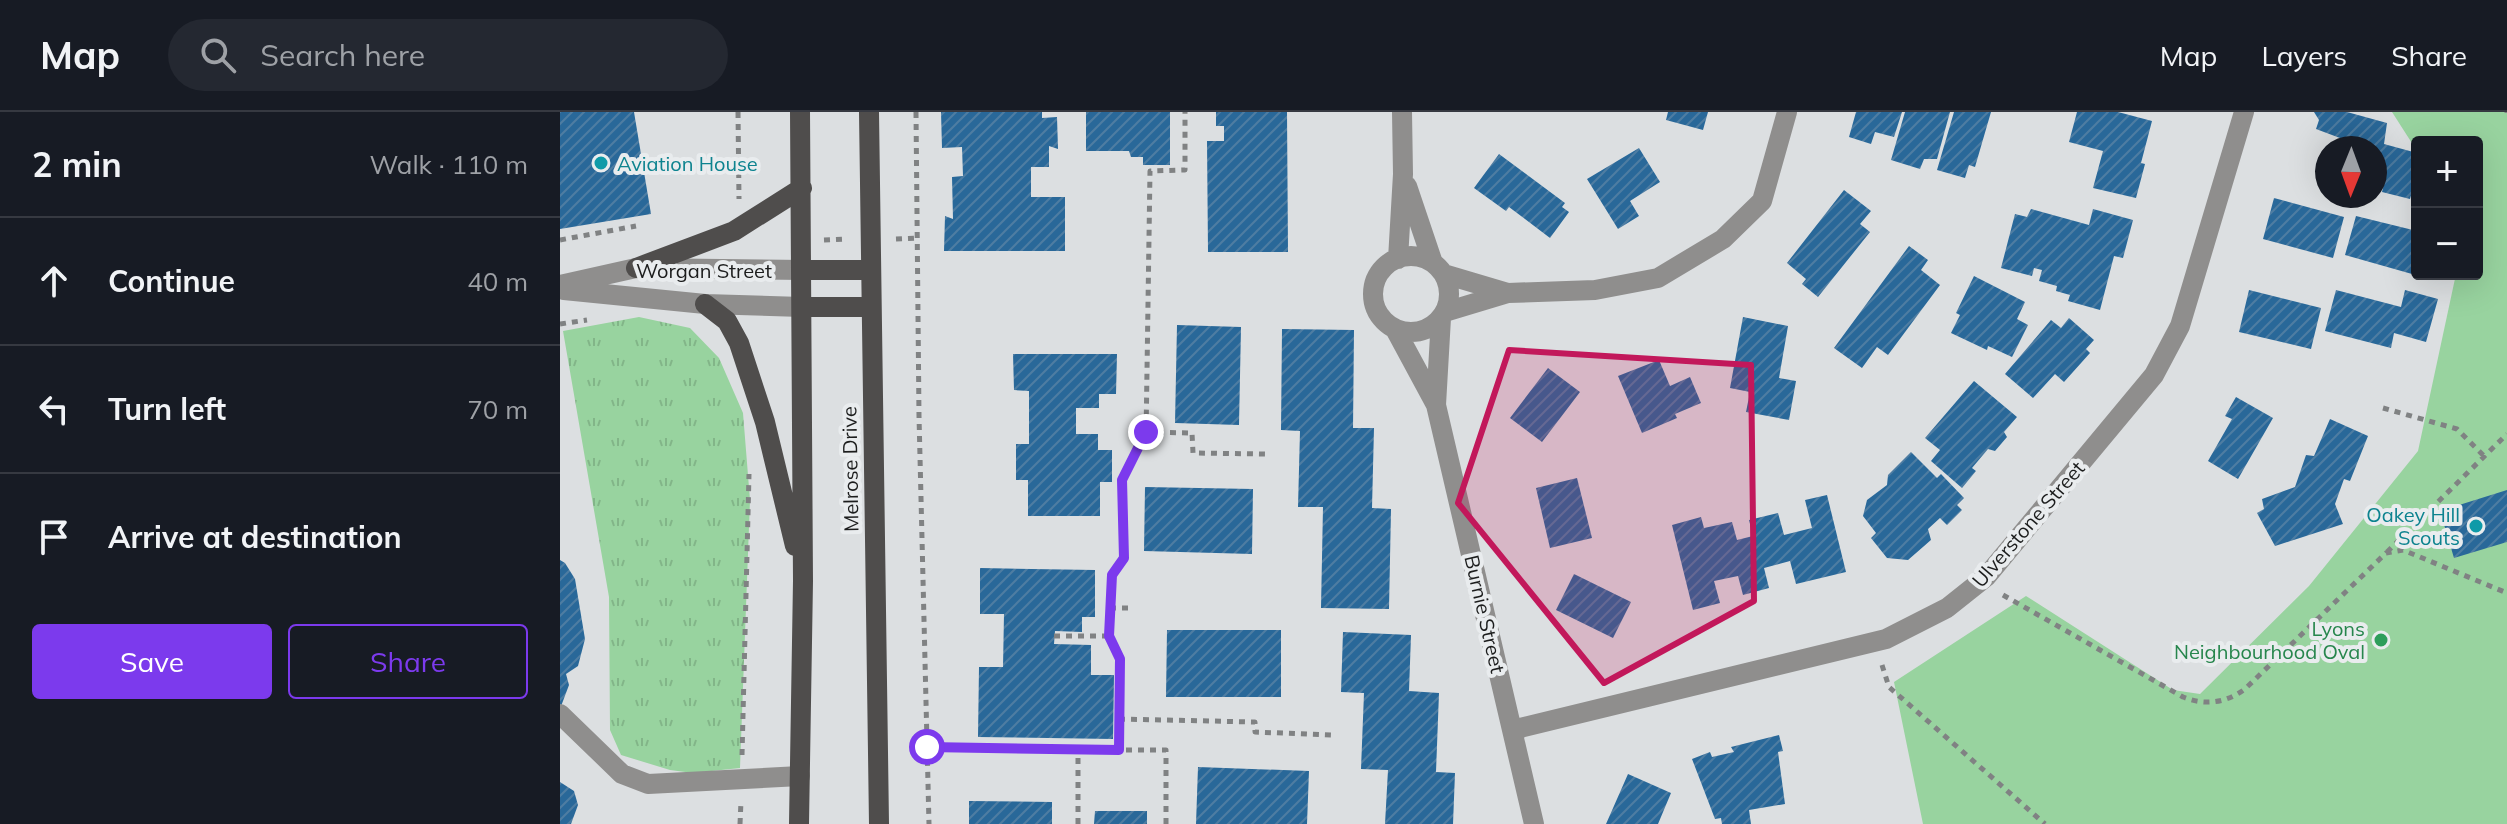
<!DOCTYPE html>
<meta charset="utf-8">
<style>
body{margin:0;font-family:Mulish,sans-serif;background:#242831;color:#f1f3f6}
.controls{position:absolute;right:24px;top:24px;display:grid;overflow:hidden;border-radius:8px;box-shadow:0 8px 32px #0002}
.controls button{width:72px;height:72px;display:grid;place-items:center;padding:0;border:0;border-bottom:2px solid #363941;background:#171b24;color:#f1f3f6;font:40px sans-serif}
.compass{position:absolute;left:1755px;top:24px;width:72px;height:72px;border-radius:50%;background:#171b24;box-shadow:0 8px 32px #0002;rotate:181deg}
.stop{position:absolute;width:24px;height:24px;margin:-18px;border:6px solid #7c3aed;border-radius:50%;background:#fff}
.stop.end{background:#7c3aed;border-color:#fff;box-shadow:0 2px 8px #0008}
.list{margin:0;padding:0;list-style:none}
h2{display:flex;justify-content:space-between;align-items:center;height:104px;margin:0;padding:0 32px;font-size:34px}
h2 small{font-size:26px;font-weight:400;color:#9ea1a6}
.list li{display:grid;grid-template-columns:52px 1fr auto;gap:24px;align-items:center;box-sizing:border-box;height:128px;padding:0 32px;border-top:2px solid #363941}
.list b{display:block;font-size:30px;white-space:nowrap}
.list em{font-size:26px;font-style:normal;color:#9ea1a6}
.actions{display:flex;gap:16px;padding:24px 32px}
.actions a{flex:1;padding:18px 0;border:2px solid #7c3aed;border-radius:8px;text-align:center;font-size:28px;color:#7c3aed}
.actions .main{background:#7c3aed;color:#fff}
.icon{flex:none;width:44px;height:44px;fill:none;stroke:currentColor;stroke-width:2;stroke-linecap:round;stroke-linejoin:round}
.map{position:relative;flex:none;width:1947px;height:712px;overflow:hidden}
header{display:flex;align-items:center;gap:48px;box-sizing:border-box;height:112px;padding:0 40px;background:#171b24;border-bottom:2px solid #363941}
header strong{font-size:38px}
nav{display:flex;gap:44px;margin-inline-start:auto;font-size:28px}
.search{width:560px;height:72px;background:#242831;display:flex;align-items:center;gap:20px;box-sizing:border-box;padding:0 28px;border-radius:44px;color:#9ea1a6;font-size:30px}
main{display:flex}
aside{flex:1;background:#171b24}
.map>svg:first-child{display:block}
.grass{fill:url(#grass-tufts)}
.park{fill:#98d39f}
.building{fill:url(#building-hatch)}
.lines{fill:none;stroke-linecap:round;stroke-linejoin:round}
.path{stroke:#808283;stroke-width:5;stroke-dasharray:6 6;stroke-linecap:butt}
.minor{stroke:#8f8e8d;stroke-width:20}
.major{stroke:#4f4d4c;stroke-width:20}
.route{stroke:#7c3aed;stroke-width:10}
.marked{fill:#c2185b;fill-opacity:0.2;stroke:#c2185b;stroke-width:6;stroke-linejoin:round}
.culture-dot{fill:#0f9aa8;stroke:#e9ecee;stroke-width:3}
.leisure-dot{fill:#2e9e5b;stroke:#e9ecee;stroke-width:3}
.labels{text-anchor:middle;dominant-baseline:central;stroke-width:8;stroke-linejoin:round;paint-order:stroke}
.culture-label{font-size:20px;fill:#0d838f;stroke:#e9ecee;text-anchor:start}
.street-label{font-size:20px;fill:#1c1d1d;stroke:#e9ecee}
.leisure-label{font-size:20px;fill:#27864d;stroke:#e9ecee;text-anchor:end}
</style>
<header>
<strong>Map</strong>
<div class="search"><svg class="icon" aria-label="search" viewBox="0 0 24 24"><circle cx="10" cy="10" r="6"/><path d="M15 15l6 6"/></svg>Search here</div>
<nav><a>Map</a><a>Layers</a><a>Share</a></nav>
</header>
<main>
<aside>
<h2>2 min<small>Walk · 110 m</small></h2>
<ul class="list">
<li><svg class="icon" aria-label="ahead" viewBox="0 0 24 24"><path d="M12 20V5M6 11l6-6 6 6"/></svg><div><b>Continue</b></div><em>40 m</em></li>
<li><svg class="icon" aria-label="left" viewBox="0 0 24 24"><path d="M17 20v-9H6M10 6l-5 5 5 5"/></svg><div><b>Turn left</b></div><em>70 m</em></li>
<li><svg class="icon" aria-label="arrive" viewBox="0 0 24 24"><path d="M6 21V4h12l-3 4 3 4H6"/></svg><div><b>Arrive at destination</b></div></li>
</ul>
<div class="actions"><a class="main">Save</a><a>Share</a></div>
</aside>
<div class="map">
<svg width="1947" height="712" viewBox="0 0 1947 712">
<defs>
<pattern id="grass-tufts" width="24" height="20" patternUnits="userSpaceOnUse" patternTransform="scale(2)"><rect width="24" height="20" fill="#98d39f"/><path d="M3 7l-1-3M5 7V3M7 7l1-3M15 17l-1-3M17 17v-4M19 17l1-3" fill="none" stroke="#82b588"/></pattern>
<pattern id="building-hatch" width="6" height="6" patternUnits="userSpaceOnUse" patternTransform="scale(2)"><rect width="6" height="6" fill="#296899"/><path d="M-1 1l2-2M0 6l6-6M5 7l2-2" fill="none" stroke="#4e7da2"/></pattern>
</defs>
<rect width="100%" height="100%" fill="#dcdfe1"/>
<path class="grass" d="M79 205 130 216 159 246 183 301 190 388 180 656 133 661 110 658 61 643 50 618 49 485 3 219Z"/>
<path class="park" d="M1832 0H1947V712H1363L1334 570 1466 484 1613 578 1640 582 1749 474 1858 339 1896 162H1917V30H1857V39Z"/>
<path class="building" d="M0 0H74L91 102 0 117Z
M381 0H482V6L497 5 498 37 489 34V55H471V85H505V139H384L385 104 393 107 392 65 403 64 402 35 382 36Z
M526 0H610V53H583V45H571L569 39H526Z
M656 0H727L728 140H648L647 29H664V14H656Z
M1108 0H1148L1143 18 1106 8Z
M1296 0H1342L1334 25 1315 20 1311 32 1289 25Z
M1345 0H1390L1377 47H1364L1360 57 1331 48Z
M1394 0H1431L1415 55 1409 53 1405 66 1377 58Z
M1517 0H1558L1592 9 1581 51 1585 52 1576 86 1533 76 1543 39 1509 30Z
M1754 0H1787L1827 11 1824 32 1857 41V61L1850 87 1822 80 1825 68 1821 59 1815 57V36H1793L1788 29 1756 17 1759 8Z
M1079 36 1100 70 1070 89 1079 104 1058 117 1027 67Z
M939 42 1005 91 1002 95 1009 100 990 126 949 95 946 99 914 76Z
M1284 78 1311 99 1300 112 1310 120 1258 185 1242 172 1246 167 1227 151Z
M1714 86 1784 105 1773 146 1703 127Z
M1471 97 1529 113 1533 97 1573 108 1563 146 1554 144 1540 198 1508 189 1510 183 1496 179 1497 174 1479 169 1482 158 1474 156 1472 164 1441 156 1455 102 1467 105Z
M1796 104 1857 119V145L1852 162 1785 143Z
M1349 134 1368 148 1361 158 1380 173 1328 243 1317 235 1302 256 1274 236Z
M1414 164 1465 190 1457 207 1468 213 1452 245 1428 234 1427 238 1391 221 1400 203 1396 201Z
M1689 178 1761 196 1751 237 1679 220Z
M1776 178 1841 195 1845 178 1878 187 1866 230 1834 221 1831 236 1765 219Z
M1183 205 1228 214 1219 266 1236 269 1229 308 1186 300 1190 280 1170 276Z
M1509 206 1534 228 1526 237 1530 241 1504 270 1495 262 1473 286 1445 262 1491 208 1501 216Z
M617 213 681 215 679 313 615 311Z
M722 217 794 218 793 316H814L812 396 831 397 829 497 761 496 763 395H738L740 319 721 318Z
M453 242H557L556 282H539V296H516V322H538V338H552V370H540V404H468V368H456V332H469V279L454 278Z
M1099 248 1110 274 1130 265 1141 291 1115 302 1117 306 1082 321 1058 264Z
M988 256 1020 280 982 330 950 306Z
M1414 269 1457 305 1444 320 1447 325 1435 339 1428 337 1412 356 1416 359 1402 376 1371 349 1380 338 1365 326Z
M1676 285 1713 306 1678 367 1648 349 1672 307 1665 304Z
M1770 307 1808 324 1790 369 1784 367 1775 392 1783 412 1715 434 1697 401 1704 397 1702 387 1735 375 1746 343 1754 344Z
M1351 340 1377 366 1381 362 1404 386 1397 393 1402 398 1387 413 1380 406 1368 417 1371 428 1348 448 1327 446 1311 426 1316 421 1303 404 1307 388 1327 373 1328 363Z
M1017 366 1032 426 990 436 976 376Z
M585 375 693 377 692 442 584 439Z
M1947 378V430L1894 446 1880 399Z
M1267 383 1286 460 1236 472 1230 449 1204 456 1209 476 1183 483 1178 464 1154 469 1160 491 1133 498 1112 413 1141 405 1144 416 1172 410 1177 428 1193 424 1189 408 1218 401 1224 423 1252 416 1245 388Z
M0 448 5 451 15 467 25 527 18 554 6 562 9 573 0 597Z
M420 456 535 458V505H522V520L495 519 494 532 531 533V563H554L553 627 418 625 419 555H443L444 502H420Z
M1014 462 1071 490 1053 526 996 498Z
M607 518H721V585H606Z
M783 520 851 523 849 579 879 581 876 660 895 661 893 712H825L828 658 801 657 804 581 781 580Z
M1219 623 1223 639 1218 640 1225 692 1189 698 1191 712H1162L1161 706 1155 707 1132 647 1150 640 1152 645 1174 640 1171 635Z
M638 655 749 659 747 712H636Z
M1068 662 1111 681 1098 712H1046Z
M0 670 14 679 18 693 11 712H0Z
M409 689 492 690V712H409Z
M535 699H587V712H534Z"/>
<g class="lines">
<path class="path" d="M178 0 179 87
M356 0 359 304 369 712
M1947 0V1
M336 127 358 126
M0 128 76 114
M264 128 286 127
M0 212 27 208
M1823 296 1897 317 1924 344
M586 320 632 321 633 341 706 342
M1827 440 1947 322
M1443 483 1623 585C1645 594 1666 591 1685 577L1826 441 1843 438 1947 481
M550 496H569
M494 524H549
M1322 553 1329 575 1485 712
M559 607 695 610V620L771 623
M368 635 559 638
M182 643 189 362
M180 712 181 689
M518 712V637
M606 712V638H559L560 547 549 524 550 496 552 463 564 446 562 368 586 325 590 59 625 58V0"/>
<path class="minor" d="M847 74 873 151
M813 182a38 38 0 1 1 76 0a38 38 0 1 1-76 0Z
M838 147 843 62 842 0
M884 162 948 181
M0 173 76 156 243 158
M4 178 145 192 242 195
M885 200 948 181 1035 178 1098 166 1163 127 1202 89 1227 0
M835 217 876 293 974 712
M876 293 881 206
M0 602 62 662 88 672 240 664
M952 618 1326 527 1387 496 1426 465 1594 263 1620 214 1684 0"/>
<path class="major" d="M309 0 319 712
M76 156 174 119 242 76
M243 158H310
M145 192 167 209 179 231 205 310 235 434
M242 195H311
M239 712 243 469 240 0"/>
</g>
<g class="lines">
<path class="route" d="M367 635 559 638 560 547 549 524 552 463 564 446 562 368 586 320"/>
</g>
<path class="marked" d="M949 238 1191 253 1194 489 1044 571 898 391Z"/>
<g class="culture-dot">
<circle cx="41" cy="51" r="8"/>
<circle cx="1916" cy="414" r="8"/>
</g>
<circle class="leisure-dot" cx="1821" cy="528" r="8"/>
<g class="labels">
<g class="culture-label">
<text x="57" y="51">Aviation House</text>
<text x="1900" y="402" text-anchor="end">Oakey Hill<tspan x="1900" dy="23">Scouts</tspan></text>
</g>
<g class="street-label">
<text x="144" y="158">Worgan Street</text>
<text transform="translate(290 357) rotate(-91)">Melrose Drive</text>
<text transform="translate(1468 412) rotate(-49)">Ulverstone Street</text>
<text transform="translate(925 502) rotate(77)">Burnie Street</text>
</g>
<g class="leisure-label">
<text x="1805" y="516">Lyons<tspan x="1805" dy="23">Neighbourhood Oval</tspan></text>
</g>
</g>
</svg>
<div class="controls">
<button>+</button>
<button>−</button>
</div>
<svg class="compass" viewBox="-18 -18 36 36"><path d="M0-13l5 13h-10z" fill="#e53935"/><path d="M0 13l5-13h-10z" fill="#9ea1a6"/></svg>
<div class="stop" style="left:367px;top:635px"></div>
<div class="stop end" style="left:586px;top:320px"></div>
</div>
</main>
